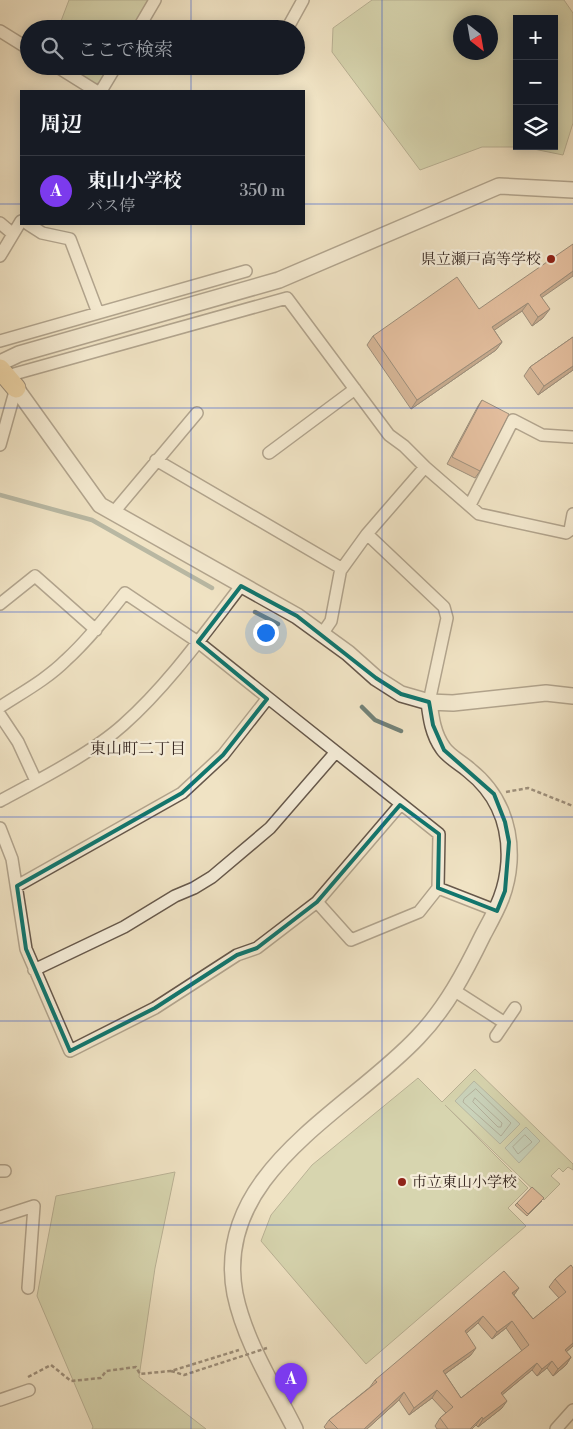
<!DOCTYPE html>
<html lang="ja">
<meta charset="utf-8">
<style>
body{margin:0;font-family:"Libre Bodoni","Noto Serif JP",serif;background:#20242c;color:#f1f3f6}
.controls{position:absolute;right:15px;top:15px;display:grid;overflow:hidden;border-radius:0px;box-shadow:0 2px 12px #0003}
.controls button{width:45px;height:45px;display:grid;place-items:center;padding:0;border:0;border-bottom:1px solid #363941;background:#171b24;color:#f1f3f6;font:25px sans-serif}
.compass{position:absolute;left:453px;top:15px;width:45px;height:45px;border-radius:50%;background:#171b24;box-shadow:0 2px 12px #0003;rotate:149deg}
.you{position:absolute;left:265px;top:632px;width:18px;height:18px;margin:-12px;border:4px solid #fff;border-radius:50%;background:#1a73e8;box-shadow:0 0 0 8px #1a73e833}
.badge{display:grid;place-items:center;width:32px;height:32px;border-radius:50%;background:#7c3aed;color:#fff;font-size:16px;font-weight:700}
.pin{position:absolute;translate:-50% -41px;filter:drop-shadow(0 1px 2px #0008)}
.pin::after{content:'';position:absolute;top:26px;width:18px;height:15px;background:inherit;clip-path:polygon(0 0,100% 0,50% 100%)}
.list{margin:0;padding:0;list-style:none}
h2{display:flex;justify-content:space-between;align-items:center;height:65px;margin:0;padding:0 20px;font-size:21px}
h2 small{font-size:16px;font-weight:400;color:#9ea1a6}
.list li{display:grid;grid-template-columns:32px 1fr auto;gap:15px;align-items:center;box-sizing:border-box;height:70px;padding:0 20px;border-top:1px solid #363941}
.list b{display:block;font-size:19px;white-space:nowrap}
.list p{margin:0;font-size:16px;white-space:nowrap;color:#9ea1a6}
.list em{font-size:16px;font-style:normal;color:#9ea1a6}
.icon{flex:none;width:28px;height:28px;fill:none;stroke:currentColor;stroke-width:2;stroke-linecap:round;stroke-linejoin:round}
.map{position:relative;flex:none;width:573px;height:1429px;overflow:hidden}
.search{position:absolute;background:#171b24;box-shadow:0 2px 12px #0003;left:20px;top:20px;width:285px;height:55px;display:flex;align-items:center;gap:12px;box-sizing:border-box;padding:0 18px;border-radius:28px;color:#9ea1a6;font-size:19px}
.panel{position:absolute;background:#171b24;box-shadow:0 2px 12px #0003;left:20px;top:90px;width:285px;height:135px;border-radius:0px}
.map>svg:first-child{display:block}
.green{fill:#b9c495;stroke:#78765c;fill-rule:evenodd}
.water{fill:#9bbeb0;stroke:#738278}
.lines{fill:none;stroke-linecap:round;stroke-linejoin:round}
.shore{stroke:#6a746a;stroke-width:1}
.stream{stroke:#738278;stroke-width:4.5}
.minor-casing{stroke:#66584b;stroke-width:14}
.tertiary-casing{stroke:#66584b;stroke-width:18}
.primary-casing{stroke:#382923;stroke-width:21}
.path{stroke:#382923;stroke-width:2.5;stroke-dasharray:4 2.5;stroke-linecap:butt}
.minor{stroke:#f5edd9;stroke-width:11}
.tertiary{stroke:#f5edd9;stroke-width:15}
.primary{stroke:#e8c282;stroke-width:19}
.path-bridge{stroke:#382923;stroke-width:2.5;stroke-dasharray:4 2.5;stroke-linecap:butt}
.wall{fill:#b67e61;stroke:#382923;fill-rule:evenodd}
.shaded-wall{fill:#94664f;stroke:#382923}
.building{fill:#d49271;stroke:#382923;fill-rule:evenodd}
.marked{fill:none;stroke:#0f766e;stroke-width:4;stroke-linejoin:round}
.grid{fill:none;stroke:#1d4ed8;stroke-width:1;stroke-opacity:0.55}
.poi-dot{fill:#8f2418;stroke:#f5edd9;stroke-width:2}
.labels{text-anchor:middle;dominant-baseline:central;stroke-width:5;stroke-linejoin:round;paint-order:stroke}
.poi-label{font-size:15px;fill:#382923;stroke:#f5edd9;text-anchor:end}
.neighbourhood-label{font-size:16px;fill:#382923;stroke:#f5edd9}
</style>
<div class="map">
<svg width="573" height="1429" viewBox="0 0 573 1429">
<rect width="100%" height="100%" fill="#f0e3c4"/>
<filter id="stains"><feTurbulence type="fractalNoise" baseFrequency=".004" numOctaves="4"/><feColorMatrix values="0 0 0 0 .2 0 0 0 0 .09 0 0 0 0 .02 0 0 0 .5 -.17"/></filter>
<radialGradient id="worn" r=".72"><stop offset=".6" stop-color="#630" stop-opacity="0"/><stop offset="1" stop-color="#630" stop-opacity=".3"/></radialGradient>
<path class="green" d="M69 0H149L132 29H58Z
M372 0H564L573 13V123L563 155 524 147H482L420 170 332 52 333 28ZM517 19H554V146H517ZM460 22H490V52H460Z
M63 66H110L100 83 92 84Z
M475 1069 573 1164V1170L568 1167 563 1172 559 1168 551 1176 560 1184 544 1200 445 1105 528 1188 508 1208 526 1226 366 1364 261 1241 271 1215 312 1165 418 1078 442 1102Z
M175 1172 155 1268 139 1377 206 1429H92L93 1427 37 1296 56 1196Z"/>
<path class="water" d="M474 1081 520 1124 500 1144 455 1101Z
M526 1127 540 1141 519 1163 505 1148Z"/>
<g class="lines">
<path class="shore" d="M476 1089 511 1123 501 1136 463 1102 464 1099Z
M475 1098 502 1123 501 1127H498L473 1102Z
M525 1135 532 1142 518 1154 513 1147Z"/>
<path class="stream" d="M0 495 92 520 212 588
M255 612 278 624
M362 707 375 720 401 731"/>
<defs>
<path id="minor" d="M138 29 155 0
M287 29 303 0
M0 31 29 49
M56 66 96 91
M101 91 116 66
M0 223 13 234
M28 224 42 233 70 239 98 313
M0 256 21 221
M0 341 246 271
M7 376 287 298 389 435 404 446 425 467 479 514 566 533 570 530 573 514
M0 445 16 388
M269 453 355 389
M156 460 341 568
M470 505 513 420 542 435 573 437
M113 513 197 413
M367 534 444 607 447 618 429 702
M0 604 35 576 96 630
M322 634 331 621 341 568V570L367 534 425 467
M0 707C23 692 47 679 66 660 88 640 107 616 125 593L198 642 439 834 438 888 419 912 351 940 317 902
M0 715 18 742 36 781
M0 801C37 781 92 753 123 725 168 685 204 634 241 586
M0 828 12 859 26 949 70 1051 155 1008 237 955 257 948 317 902 400 805
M17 886 182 793 223 755 267 699
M438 888 497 911
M34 970 124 927 175 896 194 888 212 877 270 828 335 753
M455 991 505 1023
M496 1036 515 1008
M0 1171H5
M0 1217 34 1206 28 1288
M0 1400 29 1390
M556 1429 573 1410"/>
<path id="tertiary" d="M0 363 19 354 279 280 499 186 573 190
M16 388 100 505 297 616 348 653 376 678 401 694 429 702 453 703 546 693 573 696
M295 1429C273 1385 245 1342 235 1294 212 1173 349 1111 418 1037 446 1008 465 972 483 935 497 909 507 892 509 862 511 825 498 793 469 770 461 763 448 756 443 748 433 734 431 718 429 702"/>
<path id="primary" d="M0 369 16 388"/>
</defs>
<use href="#minor" class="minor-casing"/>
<use href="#tertiary" class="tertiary-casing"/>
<use href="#primary" class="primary-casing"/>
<path class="path" d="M506 792 528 788 573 806
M28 1377 51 1365 71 1381 101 1378 106 1371 136 1367 140 1374 171 1371 239 1350"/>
<use href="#minor" class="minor"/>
<use href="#tertiary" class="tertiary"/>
<use href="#primary" class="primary"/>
<path class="path-bridge" d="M171 1371 184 1375 267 1348"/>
</g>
<path class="wall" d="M542 298 543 318 532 326 522 311 494 330 502 342 496 350 411 409 367 345 373 336 479 309Z
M573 337V370L538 395 524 376 530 367Z
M482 400 480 471 475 478 447 464 478 406Z
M542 1201 527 1216 515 1205 517 1203Z
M571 1265 573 1346 566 1352 571 1357 566 1365 553 1376 547 1368 537 1376 532 1370 502 1395V1408L478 1427 476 1425 472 1429H437L435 1426 440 1418 446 1413 432 1398 409 1415 399 1400 367 1429H326L324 1427 329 1420 370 1387 375 1380 514 1295 533 1319 559 1298 549 1287 555 1279ZM478 1323 492 1339 506 1328 522 1351 461 1398 445 1374 471 1355 466 1333Z"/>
<path class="shaded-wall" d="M573 271V276L534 303 540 295Z
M528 303 522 311 486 336 492 327Z
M550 309 543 318 532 326 538 317Z
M502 342 496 350 411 409 417 400Z
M573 366V370L538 395 544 386Z
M519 1288 514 1295 512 1293Z
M483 1316 478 1323 460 1339 465 1331Z
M512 1321 506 1328 492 1339 497 1332Z
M573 1343V1346L559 1358 565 1350Z
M476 1348 471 1355 438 1379 443 1371Z
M571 1357 566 1365 553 1376 558 1369Z
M552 1361 547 1368 537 1376 542 1369Z
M537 1363 532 1370 496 1400 501 1393Z
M437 1390 432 1398 409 1415 414 1408Z
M404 1392 399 1400 367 1429H364Z
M507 1401 502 1408 478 1427 483 1419Z
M482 1417 476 1425 472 1429H470Z"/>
<path class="building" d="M573 244V271L540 295 550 309 538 317 528 303 492 327 502 342 417 400 373 336 457 277 479 309Z
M573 337V366L544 386 530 367Z
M482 400 509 414 480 471 452 457Z
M532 1187 544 1198 528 1214 517 1203Z
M571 1265 573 1268V1343L565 1350 571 1357 558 1369 552 1361 542 1369 537 1363 501 1393 507 1401 483 1419 482 1417 470 1429H448L440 1418 453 1407 437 1390 414 1408 404 1392 364 1429H338L329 1420 377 1382 375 1380 504 1271 519 1288 512 1293 533 1319 566 1292 555 1279ZM483 1316 497 1332 512 1321 529 1345 461 1398 443 1371 476 1348 465 1331Z"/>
<path d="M0 0H573V1429H0ZM241 586 297 616 376 678 401 694 429 702 433 725 444 750 494 794 505 822 509 842 505 891 497 911 438 888 439 834 400 805 317 902 257 948 237 955 155 1008 70 1051 26 949 17 886 182 793 223 755 267 699 198 642Z" fill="#f0e3c4" fill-opacity=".55" fill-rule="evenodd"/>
<path class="marked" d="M241 586 297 616 376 678 401 694 429 702 433 725 444 750 494 794 505 822 509 842 505 891 497 911 438 888 439 834 400 805 317 902 257 948 237 955 155 1008 70 1051 26 949 17 886 182 793 223 755 267 699 198 642Z"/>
<path class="grid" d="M191 0V29M382 0V1429M191 66V91M0 204H21M304 204H573M191 224V1429M0 408H573M0 612H573M0 817H573M0 1021H573M0 1225H573"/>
<g class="poi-dot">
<circle cx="551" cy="259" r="5"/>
<circle cx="402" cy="1182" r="5"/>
</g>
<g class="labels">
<g class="poi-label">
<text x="541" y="259">県立瀬戸高等学校</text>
<text x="412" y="1182" text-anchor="start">市立東山小学校</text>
</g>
<g class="neighbourhood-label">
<text x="138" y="749">東山町二丁目</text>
</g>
</g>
<rect width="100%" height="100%" filter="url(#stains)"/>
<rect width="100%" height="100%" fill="url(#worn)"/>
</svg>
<div class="controls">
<button>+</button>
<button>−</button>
<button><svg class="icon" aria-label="layers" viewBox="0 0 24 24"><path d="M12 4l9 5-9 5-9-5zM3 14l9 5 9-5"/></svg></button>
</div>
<svg class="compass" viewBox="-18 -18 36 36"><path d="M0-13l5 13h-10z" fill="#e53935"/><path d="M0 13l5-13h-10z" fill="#9ea1a6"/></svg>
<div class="you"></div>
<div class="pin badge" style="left:291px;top:1404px">A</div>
<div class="search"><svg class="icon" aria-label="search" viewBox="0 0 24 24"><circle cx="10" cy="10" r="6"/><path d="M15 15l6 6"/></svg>ここで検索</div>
<section class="panel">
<h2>周辺<small></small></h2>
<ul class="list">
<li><span class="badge">A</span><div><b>東山小学校</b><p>バス停</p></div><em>350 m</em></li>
</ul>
</section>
</div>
